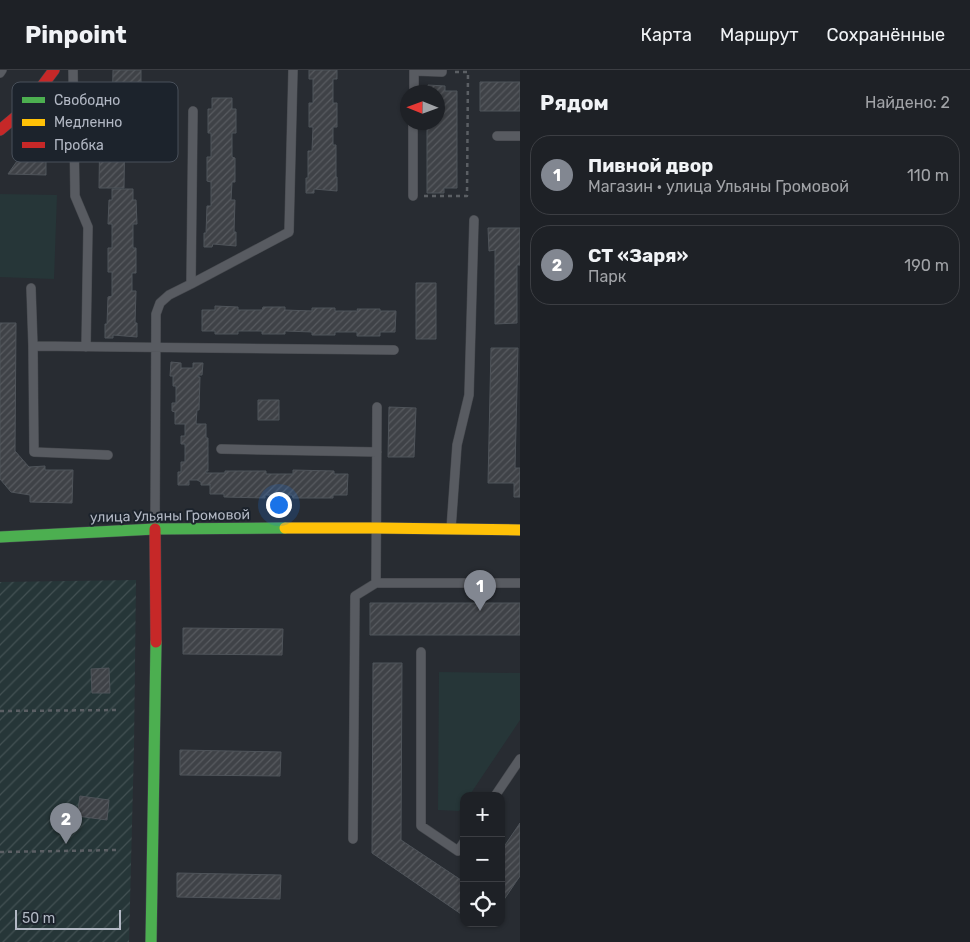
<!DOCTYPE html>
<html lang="ru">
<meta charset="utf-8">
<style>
body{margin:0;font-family:Rubik,sans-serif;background:#26292e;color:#f1f3f6}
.controls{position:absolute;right:15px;bottom:15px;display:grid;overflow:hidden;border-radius:10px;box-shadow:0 1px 4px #0004}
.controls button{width:45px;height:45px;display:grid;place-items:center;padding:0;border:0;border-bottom:1px solid #3c3e43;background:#1e2126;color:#f1f3f6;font:25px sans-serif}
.compass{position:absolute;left:400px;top:15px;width:45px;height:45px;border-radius:50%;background:#1e2126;box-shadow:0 1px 4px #0004;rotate:271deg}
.scale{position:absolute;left:15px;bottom:12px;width:106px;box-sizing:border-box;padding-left:5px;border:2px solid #b2b8c4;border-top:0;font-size:14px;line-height:18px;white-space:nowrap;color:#b2b8c4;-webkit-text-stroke:4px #1c232c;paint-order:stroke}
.you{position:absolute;left:278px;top:434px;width:18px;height:18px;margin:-12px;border:4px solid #fff;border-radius:50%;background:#1a73e8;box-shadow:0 0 0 8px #1a73e833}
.badge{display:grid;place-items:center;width:32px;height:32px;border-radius:50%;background:#828791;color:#fff;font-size:16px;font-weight:700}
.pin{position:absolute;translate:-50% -41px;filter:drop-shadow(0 1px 2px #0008)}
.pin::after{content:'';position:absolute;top:26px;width:18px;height:15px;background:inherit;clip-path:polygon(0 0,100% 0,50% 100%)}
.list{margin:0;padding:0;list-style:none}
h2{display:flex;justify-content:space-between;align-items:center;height:65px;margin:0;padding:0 20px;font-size:21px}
h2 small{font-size:16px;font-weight:400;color:#a1a3a7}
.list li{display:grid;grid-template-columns:32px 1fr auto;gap:15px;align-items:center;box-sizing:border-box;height:80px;margin:0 10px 10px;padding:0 10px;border:1px solid #3c3e43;border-radius:20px}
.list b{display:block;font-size:19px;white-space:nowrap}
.list p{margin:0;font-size:16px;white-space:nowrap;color:#a1a3a7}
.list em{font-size:16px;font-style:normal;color:#a1a3a7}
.icon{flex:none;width:28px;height:28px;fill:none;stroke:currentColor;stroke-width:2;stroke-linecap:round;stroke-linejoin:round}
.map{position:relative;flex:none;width:520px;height:872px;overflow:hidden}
header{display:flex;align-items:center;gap:30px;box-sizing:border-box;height:70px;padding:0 25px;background:#1e2126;border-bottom:1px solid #3c3e43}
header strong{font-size:24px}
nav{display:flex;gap:28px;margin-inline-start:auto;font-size:18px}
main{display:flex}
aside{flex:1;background:#1e2126}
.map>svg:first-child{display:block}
.park{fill:#263638}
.garden{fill:url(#garden-furrows)}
.building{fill:url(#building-hatch);stroke:#4f545a}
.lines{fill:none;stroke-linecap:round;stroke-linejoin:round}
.lane-casing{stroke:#44474c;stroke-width:10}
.fast-casing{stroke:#45494f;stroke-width:12}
.slow-casing{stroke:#45494f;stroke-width:12}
.jam-casing{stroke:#45494f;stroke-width:12}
.path{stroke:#5b5f64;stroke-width:2.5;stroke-dasharray:4 4;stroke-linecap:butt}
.lane{stroke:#585b61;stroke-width:9}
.fast{stroke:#4caf50;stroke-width:11}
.slow{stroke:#ffc107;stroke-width:11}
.jam{stroke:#c62828;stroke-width:11}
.labels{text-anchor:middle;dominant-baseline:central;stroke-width:4;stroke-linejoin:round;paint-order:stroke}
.street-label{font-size:14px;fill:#b2b8c4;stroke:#1c232c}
.key{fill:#1c232c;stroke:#49505a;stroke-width:1}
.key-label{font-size:14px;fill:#b2b8c4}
</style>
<header>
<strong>Pinpoint</strong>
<nav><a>Карта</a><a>Маршрут</a><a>Сохранённые</a></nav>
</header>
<main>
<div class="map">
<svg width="520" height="872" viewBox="0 0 520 872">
<defs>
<pattern id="garden-furrows" width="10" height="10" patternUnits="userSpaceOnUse" patternTransform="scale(1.25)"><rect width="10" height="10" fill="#263638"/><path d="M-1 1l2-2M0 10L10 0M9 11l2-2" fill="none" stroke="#435153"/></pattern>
<pattern id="building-hatch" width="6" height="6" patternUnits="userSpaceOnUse" patternTransform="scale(1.25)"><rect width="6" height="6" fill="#3f4247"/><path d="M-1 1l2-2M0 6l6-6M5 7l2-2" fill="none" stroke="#585b60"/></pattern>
</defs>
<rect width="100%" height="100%" fill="#282c32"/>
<path class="park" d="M0 124 57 125 54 209 0 207Z
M439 602 520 603V650L469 726H464V734L459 741 438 740Z"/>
<path class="garden" d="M136 510 134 676 129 872H0V512Z"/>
<path class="building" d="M113 0H141V52H125L124 118H99L100 47H112Z
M309 0H337V9H333V33H337V57H333V75H336V107H337V121L314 119V123H306V108H308V81H312L313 57H309V33H313V9H309Z
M480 12H520V41H480Z
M428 15 445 16V21H457V118H444V123H427V52H438V22H428Z
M212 28H232V39H236V63H232V87L235 88V112H232L231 130H235L234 162H236V176L213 174 212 177H204V163H206L207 136H211V112L207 111V87H211V63H208V39H212Z
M46 77V105L8 104 26 78Z
M112 119H133V130H136L137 154H133V178H136V203H132V221H136L135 253H137V267L113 265V268H105V254H107L108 227 112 226V202H108V178H112V154H108L109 130H112Z
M488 158H520V195H517V253L495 254V180L489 181Z
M416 213H436V269H416Z
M215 236 238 237V240H262L263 237H285V240L312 241V238H335V241H358L357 239H380V241H396L395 262H380V266H357V262H335V265H312V262L285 261V264H262V261H238V264H215V261H202V240H215Z
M0 253H16L15 381 29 397 45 396V400H73L72 433 30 432V425L11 422 0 409Z
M491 278H518L515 398H520V427H514V413H488Z
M171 292 181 293V298H193V293H203L202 305H198V307H200L199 340H197L196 354H206V368H208V401H206V403H225V401H266V404H293V400L334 401V404H348L347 425H333V428H293L292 425H265V428L224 427V424H210V414V415H201V412L197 410H189V415H178V402H181V392H185V374H181V366H185V354H175V342L172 341V333H176V316H173V306H170Z
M258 330H279V350H258Z
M389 337 416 338 414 387H388Z
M370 533H520V565H370Z
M183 558 283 559 282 585 183 584Z
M373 593H402L401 770 464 812V846L372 783Z
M109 598 110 623H92L91 599Z
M180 680 281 682 280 706 180 705Z
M80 726 109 730 107 750 77 746Z
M520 753V806L501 834V781Z
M177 803 281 805 280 829 177 827Z"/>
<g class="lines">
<defs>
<path id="lane" d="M73 0 75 126 88 157 86 277
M0 3 2 0
M414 22V1L442 2V0
M497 66H520
M413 126V52
M191 214 193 41
M31 218 33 276
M221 379 377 382
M108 385 34 382 33 276 394 280
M155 459 156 244 160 233 169 225 191 214 289 162 293 0
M451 459 457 375 469 325 474 150
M376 513 377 337
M421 582V756L458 781 464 772
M495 726 520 689
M353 769 355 526 376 513H520"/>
<path id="fast" d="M0 467 155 459 285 458
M151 872 156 572"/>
<path id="slow" d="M285 458H376L520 460"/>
<path id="jam" d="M0 60 25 39 54 0
M155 459 156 572"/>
</defs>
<use href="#lane" class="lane-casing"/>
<use href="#fast" class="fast-casing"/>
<use href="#slow" class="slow-casing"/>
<use href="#jam" class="jam-casing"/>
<path class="path" d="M424 126H467L468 2H453
M0 641 120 640
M0 782 119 780"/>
<use href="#lane" class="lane"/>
<use href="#fast" class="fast"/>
<use href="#slow" class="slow"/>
<use href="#jam" class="jam"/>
</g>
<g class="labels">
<g class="street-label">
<text transform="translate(170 446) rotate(-1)">улица Ульяны Громовой</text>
</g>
</g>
<rect x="12" y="12" width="166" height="80" rx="8" class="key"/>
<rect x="22" y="27" width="23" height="6" fill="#4caf50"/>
<rect x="22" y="49" width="23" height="7" fill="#ffc107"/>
<rect x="22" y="72" width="23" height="6" fill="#c62828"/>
<g class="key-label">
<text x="54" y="35">Свободно</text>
<text x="54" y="57">Медленно</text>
<text x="54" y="80">Пробка</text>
</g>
</svg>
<div class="controls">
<button>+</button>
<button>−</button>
<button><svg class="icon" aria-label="locate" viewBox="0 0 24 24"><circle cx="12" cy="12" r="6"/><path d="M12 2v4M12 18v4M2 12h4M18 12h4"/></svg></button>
</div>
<svg class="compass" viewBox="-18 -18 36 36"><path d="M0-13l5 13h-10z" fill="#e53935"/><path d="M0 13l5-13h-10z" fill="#a1a3a7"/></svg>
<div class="scale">50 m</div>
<div class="you"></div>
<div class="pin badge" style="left:480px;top:541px">1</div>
<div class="pin badge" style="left:66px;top:774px">2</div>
</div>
<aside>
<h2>Рядом<small>Найдено: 2</small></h2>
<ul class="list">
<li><span class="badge">1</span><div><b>Пивной двор</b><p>Магазин · улица Ульяны Громовой</p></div><em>110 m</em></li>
<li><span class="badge">2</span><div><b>СТ «Заря»</b><p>Парк</p></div><em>190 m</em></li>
</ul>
</aside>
</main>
